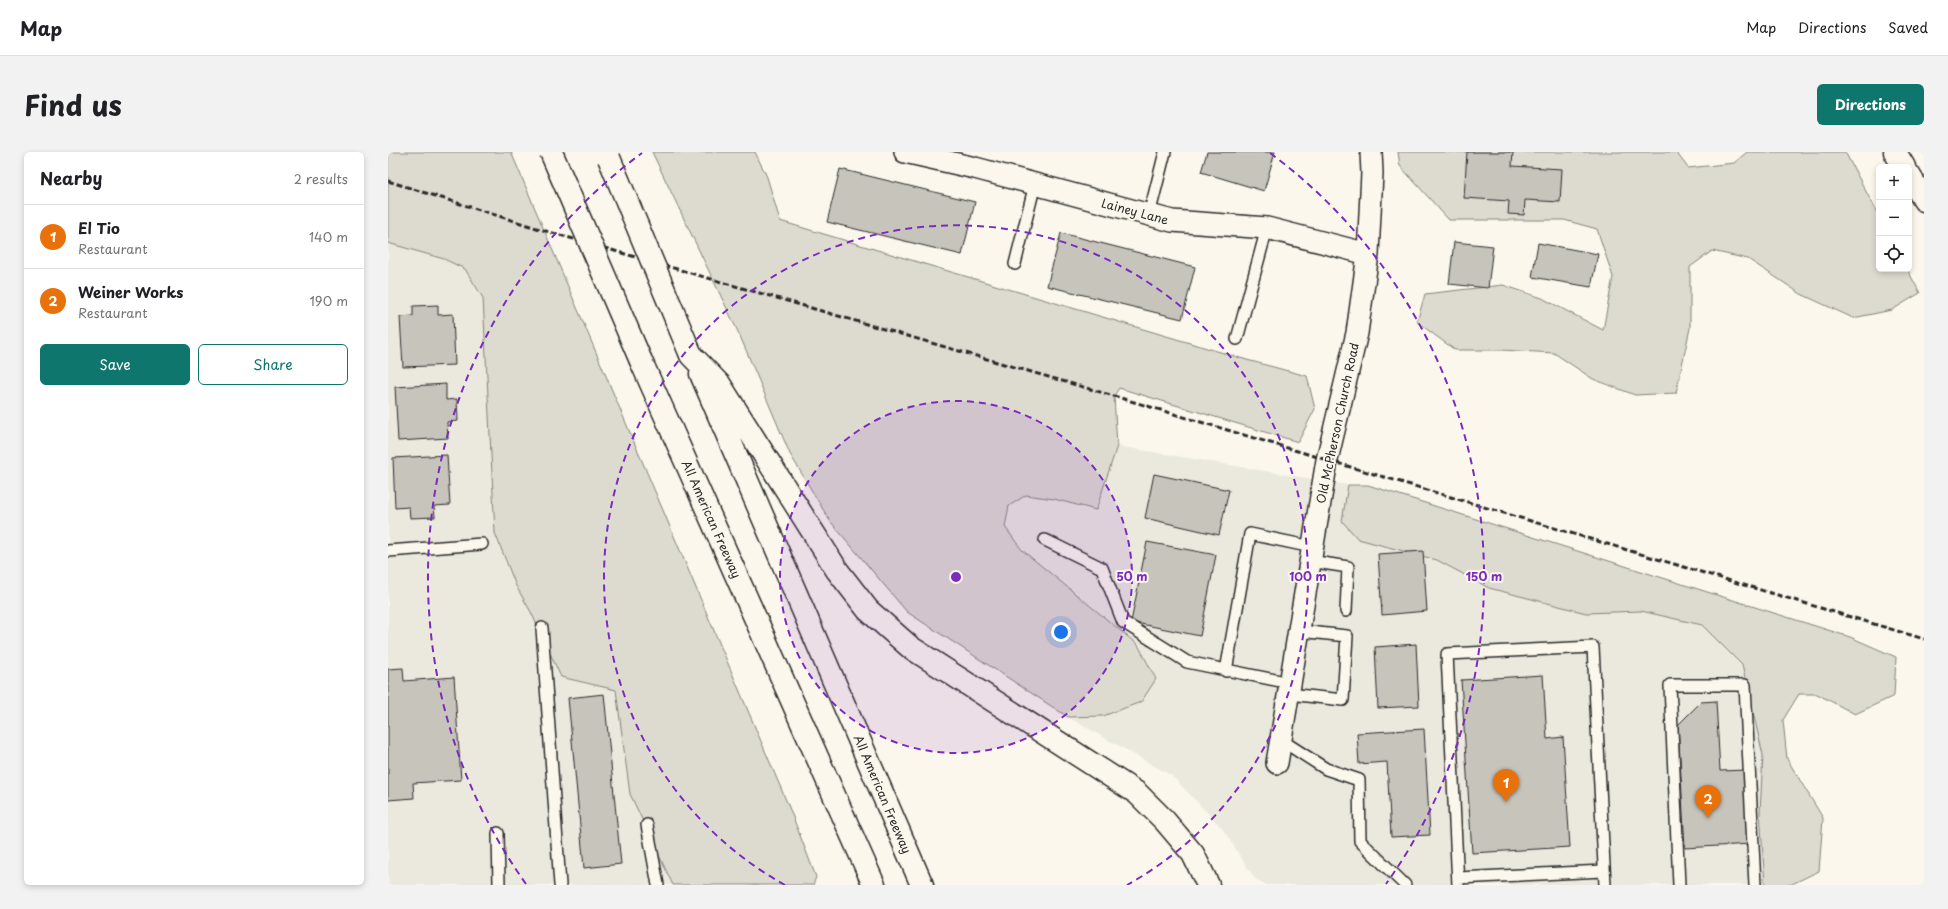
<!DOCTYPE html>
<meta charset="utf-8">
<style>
body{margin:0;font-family:"Playpen Sans",sans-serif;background:#f2f2f2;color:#202124}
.controls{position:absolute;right:12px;top:12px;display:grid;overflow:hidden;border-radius:6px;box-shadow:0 2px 6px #0003}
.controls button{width:36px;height:36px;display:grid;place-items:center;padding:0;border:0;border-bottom:1px solid #e0e0e0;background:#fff;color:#202124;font:20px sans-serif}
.you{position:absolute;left:673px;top:480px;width:14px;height:14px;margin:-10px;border:3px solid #fff;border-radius:50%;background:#1a73e8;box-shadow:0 0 0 6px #1a73e833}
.badge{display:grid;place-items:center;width:26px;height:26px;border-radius:50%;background:#0f766e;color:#fff;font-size:13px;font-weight:700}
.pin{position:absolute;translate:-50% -33px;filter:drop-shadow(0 1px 2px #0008)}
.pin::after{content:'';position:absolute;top:21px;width:14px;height:12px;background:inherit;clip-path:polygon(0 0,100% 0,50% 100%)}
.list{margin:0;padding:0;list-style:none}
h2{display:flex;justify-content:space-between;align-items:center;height:52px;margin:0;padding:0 16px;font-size:17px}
h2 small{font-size:13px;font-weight:400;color:#757577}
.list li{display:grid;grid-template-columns:26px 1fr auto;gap:12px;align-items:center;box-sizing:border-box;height:64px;padding:0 16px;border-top:1px solid #e0e0e0}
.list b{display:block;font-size:15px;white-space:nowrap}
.list p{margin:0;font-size:13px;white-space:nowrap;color:#757577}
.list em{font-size:13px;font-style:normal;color:#757577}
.actions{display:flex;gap:8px;padding:12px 16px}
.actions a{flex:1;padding:9px 0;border:1px solid #0f766e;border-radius:6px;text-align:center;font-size:14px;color:#0f766e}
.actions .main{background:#0f766e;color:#fff}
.icon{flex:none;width:22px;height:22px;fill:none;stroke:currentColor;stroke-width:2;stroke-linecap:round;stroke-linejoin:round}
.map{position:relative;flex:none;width:1536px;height:733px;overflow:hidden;border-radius:6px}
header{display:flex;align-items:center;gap:24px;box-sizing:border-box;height:56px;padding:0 20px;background:#fff;border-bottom:1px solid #e0e0e0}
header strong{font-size:19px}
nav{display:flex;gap:22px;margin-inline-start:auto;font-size:14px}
.intro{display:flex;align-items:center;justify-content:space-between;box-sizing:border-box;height:96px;padding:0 24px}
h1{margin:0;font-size:28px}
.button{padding:10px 18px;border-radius:6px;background:#0f766e;color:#fff;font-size:14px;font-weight:700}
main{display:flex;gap:24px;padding:0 24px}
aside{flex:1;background:#fff;border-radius:6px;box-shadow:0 2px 6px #0003}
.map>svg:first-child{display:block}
.built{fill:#ebe8de}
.green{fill:#dddad0;stroke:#84827e}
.building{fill:#c7c4bc;stroke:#2b2b2b}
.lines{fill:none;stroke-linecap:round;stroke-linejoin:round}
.lane-casing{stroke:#2b2b2b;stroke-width:14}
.street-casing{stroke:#2b2b2b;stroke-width:24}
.secondary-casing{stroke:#2b2b2b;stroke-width:25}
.highway-casing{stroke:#2b2b2b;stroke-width:25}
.lane{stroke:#fbf7ec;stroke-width:11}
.street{stroke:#fbf7ec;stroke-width:21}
.secondary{stroke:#fbf7ec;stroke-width:22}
.highway{stroke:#fbf7ec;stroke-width:22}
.rail{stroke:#2b2b2b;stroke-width:3;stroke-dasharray:6 3;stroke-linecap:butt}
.highway-bridge-casing{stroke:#2b2b2b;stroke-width:25;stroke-linecap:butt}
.highway-bridge{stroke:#fbf7ec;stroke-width:22}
.ring{fill:none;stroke:#7b2cbf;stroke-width:2;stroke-dasharray:7 5}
.labels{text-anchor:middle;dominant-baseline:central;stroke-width:4;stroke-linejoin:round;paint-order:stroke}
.street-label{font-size:12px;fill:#2b2b2b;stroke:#fbf7ec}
.centre{fill:#7b2cbf;stroke:#fbf7ec;stroke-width:2}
.ring-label{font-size:12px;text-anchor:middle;font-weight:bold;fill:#7b2cbf;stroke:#fbf7ec;stroke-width:4;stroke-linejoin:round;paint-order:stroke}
</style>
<header>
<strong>Map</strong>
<nav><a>Map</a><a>Directions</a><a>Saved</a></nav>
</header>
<div class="intro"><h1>Find us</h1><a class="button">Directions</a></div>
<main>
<aside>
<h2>Nearby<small>2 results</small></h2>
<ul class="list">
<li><span class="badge" style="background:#e8710a">1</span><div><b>El Tio</b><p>Restaurant</p></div><em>140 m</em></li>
<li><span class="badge" style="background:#e8710a">2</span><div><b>Weiner Works</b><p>Restaurant</p></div><em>190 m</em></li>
</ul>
<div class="actions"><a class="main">Save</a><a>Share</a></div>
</aside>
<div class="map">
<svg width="1536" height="733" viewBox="0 0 1536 733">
<rect width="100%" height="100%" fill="#fbf7ec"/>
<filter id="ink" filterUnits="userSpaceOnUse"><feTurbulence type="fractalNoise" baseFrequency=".025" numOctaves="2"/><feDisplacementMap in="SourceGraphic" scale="8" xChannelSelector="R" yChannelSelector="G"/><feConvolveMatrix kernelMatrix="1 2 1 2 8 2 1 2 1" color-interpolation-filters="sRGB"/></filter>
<g filter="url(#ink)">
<path class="built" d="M0 91 56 107 77 117 95 146 107 381 173 525 228 538 242 642 285 733H0Z
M729 294 960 333 1049 408 1198 461 1253 459 1314 473 1354 512 1375 603 1372 660 1377 733H879L867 727 834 676 784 624 680 565 715 564 753 550 768 526 750 493 634 398 617 376 621 354 638 343 666 347 708 357Z"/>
<path class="green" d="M0 0H123L403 660 428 725 425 733H285L242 642 228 538 173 525 143 460 128 434 107 381 95 146 77 117 56 107 0 91Z
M264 0H367L379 25 392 69 859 208 919 224 927 257 910 290 731 236 726 244 729 294 708 358 666 347 638 343 621 354 617 375 634 398 750 493 768 527 753 550 715 564 680 565 519 460 442 369 402 302 352 184Z
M1010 0H1288L1300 16 1346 11 1359 0H1457L1491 64V117H1519L1532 141 1504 158 1465 166 1413 142 1360 107 1324 99 1302 115V176L1288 241 1247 243 1205 227 1166 201 1113 198H1067L1029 170 1037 142 1115 133 1154 146 1215 178 1225 125 1209 77 1176 68H1061L1012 14Z
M960 333H980L1462 485 1508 505 1506 544 1467 562 1429 542H1411L1395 568 1399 607 1435 666 1431 719 1402 733H1377L1372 660 1375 603 1354 513 1314 473 1253 459 1198 461 1101 436 1049 408 970 387 954 369Z"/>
<path class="building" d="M819 0H887L876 39 813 20Z
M1079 0H1125L1124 14 1174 17 1172 50 1137 48 1136 63 1120 62 1121 49 1076 46Z
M452 17 587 50 574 103 439 70Z
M673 81 807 115 794 167 659 134Z
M1066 90 1105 94 1100 136 1061 132Z
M1150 91 1210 102 1203 135 1144 125Z
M50 153V163L65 162 67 213 15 215 12 165 25 164V154Z
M58 232V248L69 247 70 269 59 270 60 286 10 289 7 235Z
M59 303 62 353 46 354 47 365 22 366 21 355 7 356 5 306Z
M766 322 841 338 831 383 757 366Z
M759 390 828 403 812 484 743 470Z
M1035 399 1039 459 994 463 990 402Z
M1028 492 1031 554 990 556 987 495Z
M15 516 16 529 66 525 73 628 25 631 26 646 0 648V517Z
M1155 523 1159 587 1175 585 1182 695 1084 701 1073 528Z
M216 542 233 712 196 716 180 546Z
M1328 549 1332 619 1358 618 1363 692 1297 696 1290 573 1313 550Z
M1036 577 1042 683 1003 685 999 610 971 612 969 581Z"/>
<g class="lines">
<defs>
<path id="lane" d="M761 63 777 0
M627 112 647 32
M849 187 879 76
M657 388 714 416 735 470 799 510 902 531
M0 399 94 392
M922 409 960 415 958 459
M154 476 172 733
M838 519 862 382 924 395
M901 542 955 548 959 484 911 479
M893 588 938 617 971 628 972 689 1017 733
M259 673 270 733
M110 681 111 733
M1070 726 1216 719
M1070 733 1059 502 1205 495 1217 733
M1291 733 1282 533H1357L1367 733"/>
<path id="street" d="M517 0 587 16 784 69 879 76 980 102
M889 611 939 308 969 181 980 102 984 21 983 0"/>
<path id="secondary" d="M1507 0 1516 15
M1521 23 1536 48"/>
<path id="highway" d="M303 203 332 233 449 418 480 458 522 495 749 641 777 669 805 702 820 733
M253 209 486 733
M313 222 534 733"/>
</defs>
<use href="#lane" class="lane-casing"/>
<use href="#street" class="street-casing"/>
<use href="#secondary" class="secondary-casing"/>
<use href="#highway" class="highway-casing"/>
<use href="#lane" class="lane"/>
<use href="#street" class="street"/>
<use href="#secondary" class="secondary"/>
<use href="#highway" class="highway"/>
<path class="rail" d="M0 29 158 79 726 244 1536 487"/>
<defs>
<path id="highway-bridge" d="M163 0 253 209
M221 6 303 203"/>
</defs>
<use href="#highway-bridge" class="highway-bridge-casing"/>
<use href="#highway-bridge" class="highway-bridge"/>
</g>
</g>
<circle cx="568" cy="425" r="176" fill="#7b2cbf" fill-opacity=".12"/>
<g class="ring">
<circle cx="568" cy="425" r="176"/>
<path d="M397 733A352 352 0 1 1 739 733"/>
<path d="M138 732A528 528 0 0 1 254 1M882 1A528 528 0 0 1 998 732"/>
</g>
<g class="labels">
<g class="street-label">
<text transform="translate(747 59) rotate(15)">Lainey Lane</text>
<text transform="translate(949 271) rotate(-78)">Old McPherson Church Road</text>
<text transform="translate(324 367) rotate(66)">All American Freeway</text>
<text transform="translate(495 642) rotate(67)">All American Freeway</text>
</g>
</g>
<circle cx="568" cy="425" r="6" class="centre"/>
<g class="ring-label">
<text x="744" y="429">50 m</text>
<text x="920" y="429">100 m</text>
<text x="1096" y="429">150 m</text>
</g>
</svg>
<div class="controls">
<button>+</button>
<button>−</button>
<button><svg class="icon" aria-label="locate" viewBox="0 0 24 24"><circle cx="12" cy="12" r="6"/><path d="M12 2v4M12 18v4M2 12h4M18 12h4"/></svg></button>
</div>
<div class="you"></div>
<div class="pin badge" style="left:1118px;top:650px;background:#e8710a">1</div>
<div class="pin badge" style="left:1320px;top:666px;background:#e8710a">2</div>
</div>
</main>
